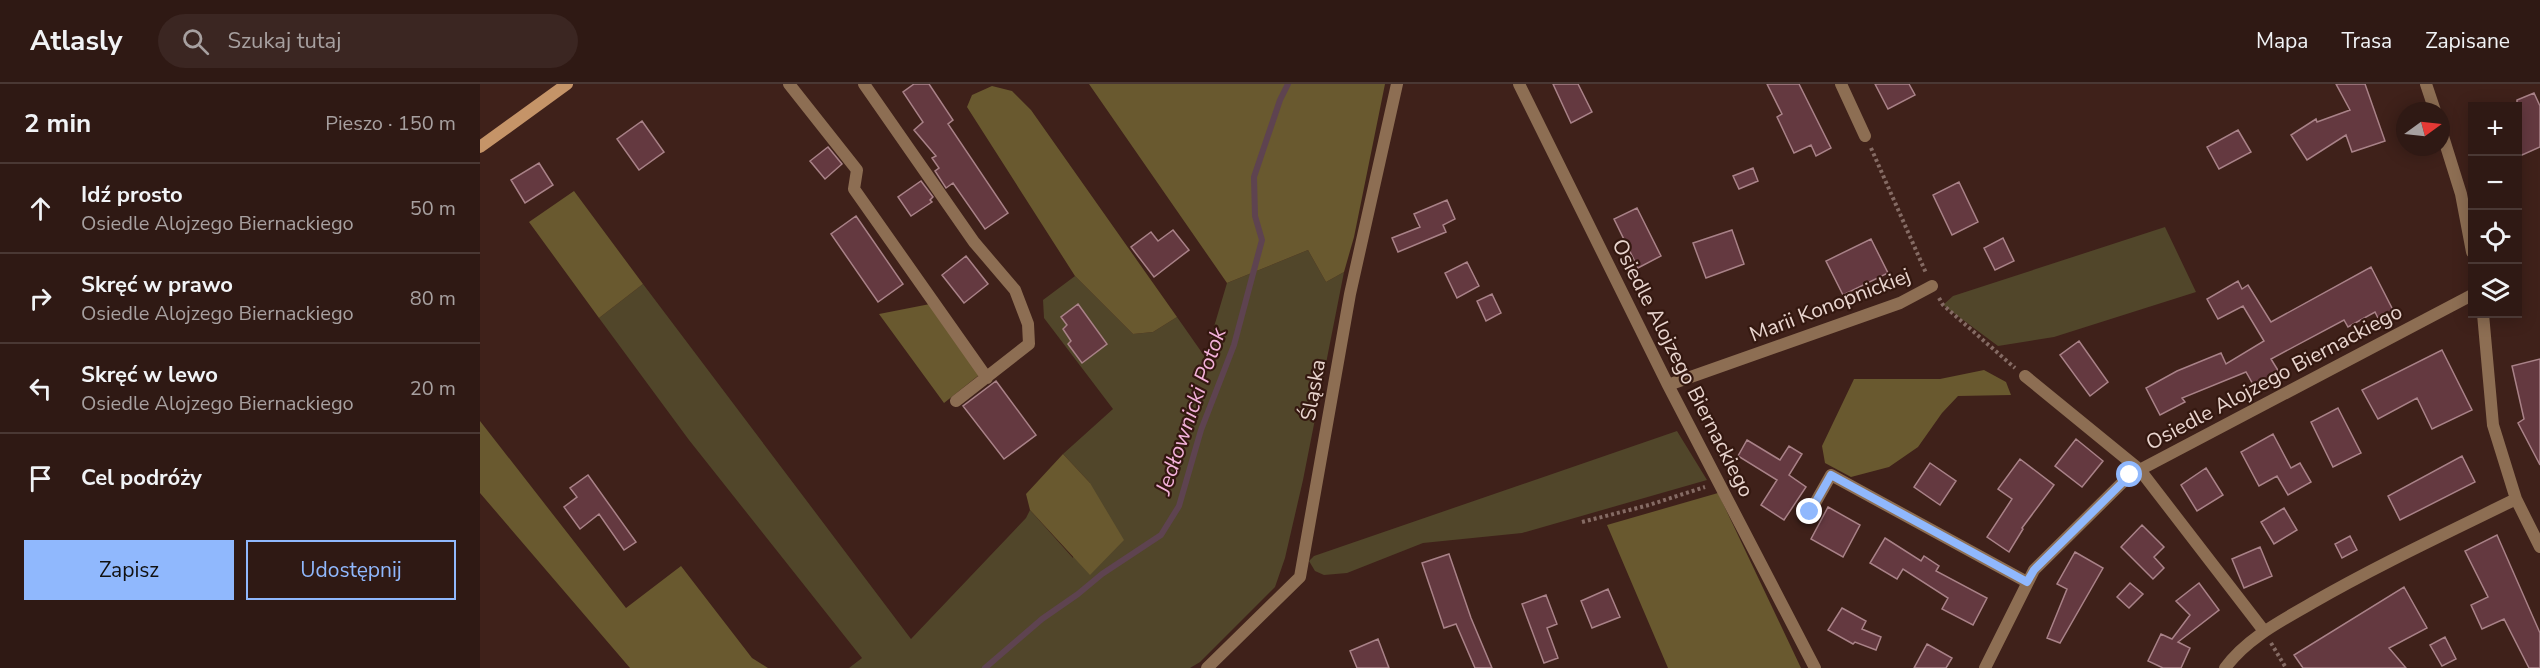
<!DOCTYPE html>
<html lang="pl">
<meta charset="utf-8">
<style>
body{margin:0;font-family:"Nunito Sans",sans-serif;background:#3b2622;color:#f1f3f6}
.controls{position:absolute;right:18px;top:18px;display:grid;overflow:hidden;border-radius:0px;box-shadow:0 3px 15px #0003}
.controls button{width:54px;height:54px;display:grid;place-items:center;padding:0;border:0;border-bottom:2px solid #4a3834;background:#2f1914;color:#f1f3f6;font:30px sans-serif}
.compass{position:absolute;left:1916px;top:18px;width:54px;height:54px;border-radius:50%;background:#2f1914;box-shadow:0 3px 15px #0003;rotate:75deg}
.stop{position:absolute;width:18px;height:18px;margin:-14px;border:4px solid #90b8fd;border-radius:50%;background:#fff}
.stop.end{background:#90b8fd;border-color:#fff;box-shadow:0 2px 6px #0008}
.list{margin:0;padding:0;list-style:none}
h2{display:flex;justify-content:space-between;align-items:center;height:78px;margin:0;padding:0 24px;font-size:26px}
h2 small{font-size:20px;font-weight:400;color:#a7a0a0}
.list li{display:grid;grid-template-columns:39px 1fr auto;gap:18px;align-items:center;box-sizing:border-box;height:90px;padding:0 24px;border-top:2px solid #4a3834}
.list b{display:block;font-size:22px;white-space:nowrap}
.list p{margin:0;font-size:20px;white-space:nowrap;color:#a7a0a0}
.list em{font-size:20px;font-style:normal;color:#a7a0a0}
.actions{display:flex;gap:12px;padding:18px 24px}
.actions a{flex:1;padding:14px 0;border:2px solid #90b8fd;border-radius:0px;text-align:center;font-size:21px;color:#90b8fd}
.actions .main{background:#90b8fd;color:#111}
.icon{flex:none;width:33px;height:33px;fill:none;stroke:currentColor;stroke-width:2;stroke-linecap:round;stroke-linejoin:round}
.map{position:relative;flex:none;width:2060px;height:584px;overflow:hidden}
header{display:flex;align-items:center;gap:36px;box-sizing:border-box;height:84px;padding:0 30px;background:#2f1914;border-bottom:2px solid #4a3834}
header strong{font-size:28px}
nav{display:flex;gap:33px;margin-inline-start:auto;font-size:21px}
.search{width:420px;height:54px;background:#3b2622;display:flex;align-items:center;gap:15px;box-sizing:border-box;padding:0 21px;border-radius:33px;color:#a7a0a0;font-size:22px}
main{display:flex}
aside{flex:1;background:#2f1914}
.map>svg:first-child{display:block}
.green{fill:#51462a}
.forest{fill:#69592f}
.lines{fill:none;stroke-linecap:round;stroke-linejoin:round}
.stream{stroke:#5e4350;stroke-width:6}
.building{fill:#643940;stroke:#a98288;stroke-width:1.5}
.path{stroke:#856b64;stroke-width:4;stroke-dasharray:3 3;stroke-linecap:butt}
.service{stroke:#8d6e53;stroke-width:12}
.minor{stroke:#8d6e53;stroke-width:12}
.secondary{stroke:#c59468;stroke-width:12}
.route{stroke:#90b8fd;stroke-width:8}
.labels{text-anchor:middle;dominant-baseline:central;stroke-width:4.5;stroke-linejoin:round;paint-order:stroke}
.street-label{font-size:21px;fill:#e9d5cf;stroke:#341810}
.water-label{font-size:22px;font-style:italic;fill:#f3b1da;stroke:#341810}
</style>
<header>
<strong>Atlasly</strong>
<div class="search"><svg class="icon" aria-label="search" viewBox="0 0 24 24"><circle cx="10" cy="10" r="6"/><path d="M15 15l6 6"/></svg>Szukaj tutaj</div>
<nav><a>Mapa</a><a>Trasa</a><a>Zapisane</a></nav>
</header>
<main>
<aside>
<h2>2 min<small>Pieszo · 150 m</small></h2>
<ul class="list">
<li><svg class="icon" aria-label="ahead" viewBox="0 0 24 24"><path d="M12 20V5M6 11l6-6 6 6"/></svg><div><b>Idź prosto</b><p>Osiedle Alojzego Biernackiego</p></div><em>50 m</em></li>
<li><svg class="icon" aria-label="right" viewBox="0 0 24 24"><path d="M7 20v-9h11M14 6l5 5-5 5"/></svg><div><b>Skręć w prawo</b><p>Osiedle Alojzego Biernackiego</p></div><em>80 m</em></li>
<li><svg class="icon" aria-label="left" viewBox="0 0 24 24"><path d="M17 20v-9H6M10 6l-5 5 5 5"/></svg><div><b>Skręć w lewo</b><p>Osiedle Alojzego Biernackiego</p></div><em>20 m</em></li>
<li><svg class="icon" aria-label="arrive" viewBox="0 0 24 24"><path d="M6 21V4h12l-3 4 3 4H6"/></svg><div><b>Cel podróży</b></div></li>
</ul>
<div class="actions"><a class="main">Zapisz</a><a>Udostępnij</a></div>
</aside>
<div class="map">
<svg width="2060" height="584" viewBox="0 0 2060 584">
<rect width="100%" height="100%" fill="#3f211a"/>
<path class="green" d="M1685 143 1716 208 1574 253 1518 262 1463 221 1473 212Z
M828 166 846 198 864 188 823 396 805 474 795 503 720 578 710 584H369L382 574 209 356 119 234 163 200 431 555 546 434 550 426 593 474 610 399 583 370 633 325 564 234 563 216 595 192 653 250 673 248 697 233 725 273 747 199Z
M1197 347 1227 396 1042 449 943 459 867 489 844 491 835 487 829 477 834 472Z"/>
<path class="forest" d="M609 0H905L874 153 864 188 846 198 828 166 747 199Z
M512 2 532 7 551 26 697 233 673 248 653 250 595 192 487 23 492 11Z
M94 107 163 200 119 234 49 138Z
M450 220 499 291 464 319 399 230Z
M1504 286 1526 298 1531 311 1478 312 1462 329 1438 363 1409 383 1371 393 1345 379 1342 362 1374 295H1460Z
M0 337 146 524 201 482 272 574 288 584H150L0 409Z
M583 370 610 399 644 456 610 491 550 426 546 410Z
M1238 409 1321 584H1188L1127 441Z"/>
<g class="lines">
<path class="stream" d="M505 584 562 535 598 510 622 490 681 451 699 422 721 346 754 261 782 156 775 132 774 93 800 16 808 0"/>
</g>
<path class="building" d="M434 0H449L473 36 468 40 528 129 505 145 473 99 466 104 455 87 459 84 452 74 456 72 434 46 443 38 423 8Z
M1073 0H1098L1112 28 1091 39Z
M1287 0H1319L1351 64 1336 72 1331 61 1314 69 1297 33 1302 30Z
M1395 0H1429L1435 11 1408 25Z
M1856 0H1885L1905 57 1872 68 1866 51 1827 76 1811 51 1836 35 1837 38 1870 26Z
M2054 9 2060 22V63L2042 71 2037 60V16Z
M162 37 184 68 159 86 137 55Z
M1758 46 1771 68 1739 85 1727 63Z
M348 63 362 80 345 95 330 77Z
M59 79 73 101 45 119 31 96Z
M1273 84 1278 97 1259 105 1253 92Z
M441 97 453 113 450 116 452 118 431 132 418 113Z
M1479 98 1498 138 1472 151 1453 111Z
M967 116 975 135 963 141 966 148 918 168 912 154 940 143 934 130Z
M1157 124 1181 172 1158 184 1134 135Z
M376 132 423 200 398 218 351 150Z
M693 146 709 166 674 193 651 163 671 148 678 157Z
M1252 146 1264 180 1226 194 1213 159Z
M1523 154 1534 177 1515 186 1504 164Z
M1391 155 1408 189 1363 211 1346 177Z
M486 172 508 200 484 219 462 191Z
M987 178 999 202 977 214 965 189Z
M1891 183 1915 230 1900 238 1895 228 1868 243 1864 236 1791 275 1799 288 1774 302 1766 288 1702 314 1705 318 1680 331 1666 304 1697 287 1741 269 1746 280 1784 257 1763 222 1738 235 1727 215 1758 197 1762 205 1768 201 1791 238Z
M1012 210 1021 229 1006 237 997 217Z
M598 220 627 260 602 279 588 260 591 257 583 245 587 241 581 233Z
M1599 257 1628 298 1610 312 1580 271Z
M1962 266 1992 326 1952 345 1937 314 1898 335 1882 306Z
M2060 275V381L2038 339 2044 335 2032 282Z
M516 297 556 351 524 375 483 322Z
M1858 324 1881 369 1853 383 1831 338Z
M1793 350 1811 384 1820 379 1831 398 1808 411 1797 392 1779 402 1761 368Z
M1596 355 1623 377 1602 403 1575 382Z
M1267 356 1300 376 1309 362 1322 370 1309 391 1326 403 1304 436 1281 421 1297 396 1258 372Z
M1982 372 1995 398 1920 436 1908 412Z
M1540 375 1574 401 1542 444 1543 445 1529 468 1507 453 1532 415 1518 405Z
M1450 379 1476 397 1460 421 1434 403Z
M1726 384 1743 411 1717 427 1701 401Z
M108 391 156 458 144 466 119 430 100 445 84 423 97 413 90 404Z
M1348 423 1380 441 1363 473 1331 455Z
M1804 424 1817 446 1794 460 1781 438Z
M1662 441 1684 463 1674 473 1684 484 1673 495 1641 463Z
M2017 451 2060 549V584H2049L2024 535 2002 545 1991 521 2008 513 1985 467Z
M1870 452 1877 466 1862 474 1855 460Z
M1405 454 1441 477 1444 472 1459 482 1456 487 1507 514 1493 541 1462 525 1468 514 1423 485 1417 495 1390 479Z
M1780 463 1792 492 1764 504 1752 475Z
M1595 468 1623 484 1580 559 1567 554 1587 505 1577 500Z
M969 470 991 534 1012 584H995L976 540 964 544 942 479Z
M1650 499 1663 510 1649 524 1637 513Z
M1719 499 1739 526 1698 558 1710 564 1701 584H1683L1668 577 1681 550 1692 555 1710 531 1696 517Z
M1924 503 1947 544 1909 564 1926 584H1823L1814 571Z
M1128 505 1140 533 1112 544 1101 517Z
M1066 511 1077 540 1067 544 1078 574 1064 579 1042 520Z
M1362 524 1386 537 1382 545 1401 553 1396 566 1375 558 1373 560 1348 546Z
M1965 553 1976 575 1962 582 1950 561Z
M898 555 909 584H877L870 567Z
M1447 560 1472 574 1466 584H1434Z"/>
<g class="lines">
<path class="path" d="M1391 64 1446 189
M1459 214 1463 221 1535 284
M1102 438 1169 421 1225 403
M1791 559 1806 584"/>
<path class="service" d="M309 0 377 86 374 105 507 294
M384 0 494 158 535 206 548 240 549 260 476 317"/>
<path class="minor" d="M1039 0 1188 301 1335 584
M1361 0 1385 52
M1946 0 1955 27
M1961 46 1981 110 1992 168
M2003 230 2013 341 2036 415 2060 463
M1545 292 1660 386 1784 547
M1188 301 1420 219 1452 202
M1330 428 1351 391 1547 498
M727 584 820 493 870 210 917 0
M1505 584 1554 486 1650 391 1992 211
M1745 584C1767 554 1801 537 1832 519 1898 481 1967 449 2036 415"/>
<path class="secondary" d="M0 63 87 0"/>
</g>
<g class="lines">
<path class="route" d="M1330 428 1351 391 1547 498 1554 486 1650 391"/>
</g>
<g class="labels">
<g class="street-label">
<text transform="translate(1350 221) rotate(-21)">Marii Konopnickiej</text>
<text transform="translate(1203 284) rotate(63)">Osiedle Alojzego Biernackiego</text>
<text transform="translate(1794 293) rotate(-28)">Osiedle Alojzego Biernackiego</text>
<text transform="translate(833 306) rotate(-80)">Śląska</text>
</g>
<g class="water-label">
<text transform="translate(711 327) rotate(-71)">Jedłownicki Potok</text>
</g>
</g>
</svg>
<div class="controls">
<button>+</button>
<button>−</button>
<button><svg class="icon" aria-label="locate" viewBox="0 0 24 24"><circle cx="12" cy="12" r="6"/><path d="M12 2v4M12 18v4M2 12h4M18 12h4"/></svg></button>
<button><svg class="icon" aria-label="layers" viewBox="0 0 24 24"><path d="M12 4l9 5-9 5-9-5zM3 14l9 5 9-5"/></svg></button>
</div>
<svg class="compass" viewBox="-18 -18 36 36"><path d="M0-13l5 13h-10z" fill="#e53935"/><path d="M0 13l5-13h-10z" fill="#a7a0a0"/></svg>
<div class="stop" style="left:1650px;top:391px"></div>
<div class="stop end" style="left:1330px;top:428px"></div>
</div>
</main>
